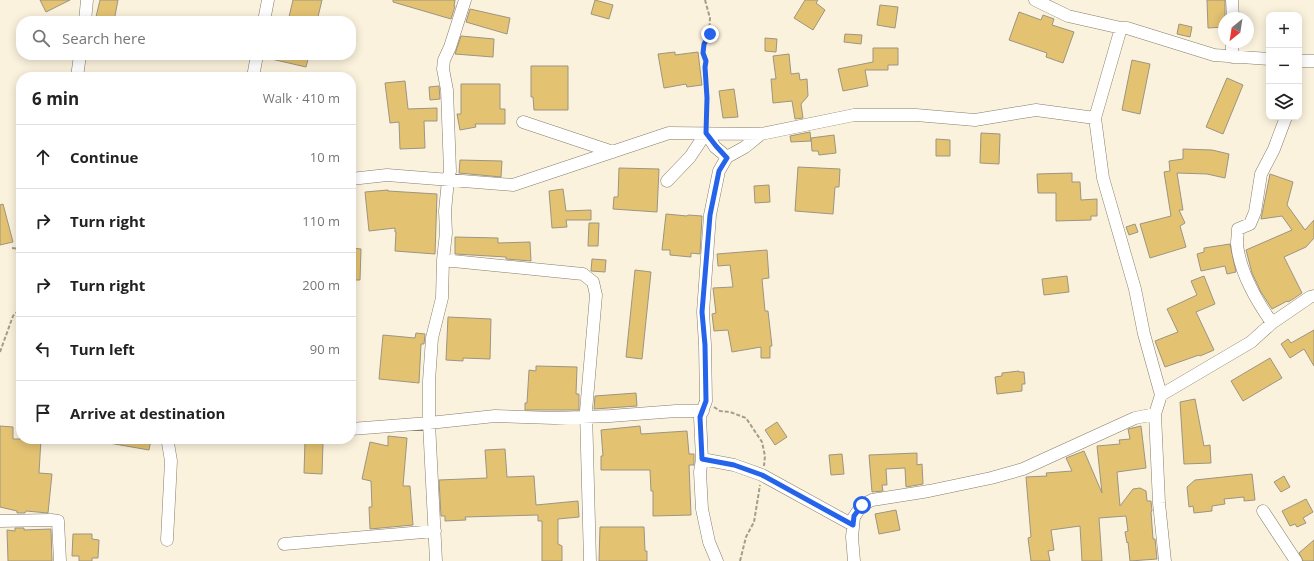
<!DOCTYPE html>
<meta charset="utf-8">
<style>
body{margin:0;font-family:"Open Sans",sans-serif;background:#f2f2f2;color:#222}
.controls{position:absolute;right:12px;top:12px;display:grid;overflow:hidden;border-radius:8px;box-shadow:0 2px 10px #0003}
.controls button{width:36px;height:36px;display:grid;place-items:center;padding:0;border:0;border-bottom:1px solid #e0e0e0;background:#fff;color:#222;font:20px sans-serif}
.compass{position:absolute;left:1218px;top:12px;width:36px;height:36px;border-radius:50%;background:#fff;box-shadow:0 2px 10px #0003;rotate:210deg}
.stop{position:absolute;width:12px;height:12px;margin:-9px;border:3px solid #2563eb;border-radius:50%;background:#fff}
.stop.end{background:#2563eb;border-color:#fff;box-shadow:0 1px 4px #0008}
.list{margin:0;padding:0;list-style:none}
h2{display:flex;justify-content:space-between;align-items:center;height:52px;margin:0;padding:0 16px;font-size:17px}
h2 small{font-size:13px;font-weight:400;color:#767676}
.list li{display:grid;grid-template-columns:26px 1fr auto;gap:12px;align-items:center;box-sizing:border-box;height:64px;padding:0 16px;border-top:1px solid #e0e0e0}
.list b{display:block;font-size:15px;white-space:nowrap}
.list em{font-size:13px;font-style:normal;color:#767676}
.icon{flex:none;width:22px;height:22px;fill:none;stroke:currentColor;stroke-width:2;stroke-linecap:round;stroke-linejoin:round}
.map{position:relative;flex:none;width:1314px;height:561px;overflow:hidden}
.search{position:absolute;background:#fff;box-shadow:0 2px 10px #0003;left:16px;top:16px;width:340px;height:44px;display:flex;align-items:center;gap:10px;box-sizing:border-box;padding:0 14px;border-radius:16px;color:#767676;font-size:15px}
.panel{position:absolute;background:#fff;box-shadow:0 2px 10px #0003;left:16px;top:72px;width:340px;height:372px;border-radius:16px}
.map>svg:first-child{display:block}
.building{fill:#e3c272;stroke:#9d9581}
.lines{fill:none;stroke-linecap:round;stroke-linejoin:round}
.minor-casing{stroke:#857d6b;stroke-width:13}
.path{stroke:#a39d8d;stroke-width:2;stroke-dasharray:4 2;stroke-linecap:butt}
.minor{stroke:#fff;stroke-width:12}
.route{stroke:#2563eb;stroke-width:5}
</style>
<div class="map">
<svg width="1314" height="561" viewBox="0 0 1314 561">
<rect width="100%" height="100%" fill="#fbf2dd"/>
<path class="building" d="M40 0H70L46 12Z
M100 0H118L114 21H95Z
M293 0H322L317 21H288Z
M393 0H455L454 6H455L451 19 393 2Z
M595 0 613 5 609 19 591 14Z
M805 0H818L816 3 825 10 813 30 794 18Z
M1207 0H1225V18H1224V27L1208 28Z
M880 5 898 7 895 28 877 25Z
M470 9 510 18 507 34 466 22Z
M1019 12 1041 20 1043 15 1054 19 1052 25 1074 32 1063 63 1046 57 1047 53 1009 40Z
M1179 24 1192 27 1190 37 1177 34Z
M845 34 862 35 861 44 844 42Z
M461 36 494 39 493 57 455 54Z
M765 38 777 39 776 52 765 51Z
M873 48H898V65H888V70H865L868 86 843 91 838 69 873 62Z
M675 52V55L698 52 702 85 687 87 686 84 664 88 658 54Z
M789 54 791 74 799 73 800 80 807 79 808 96 801 104 803 118 795 119 792 101 773 103 771 79H776L773 56Z
M268 55H309L306 67 267 58Z
M1132 60 1150 64 1140 114 1122 110Z
M531 66H568V110H534L533 97H531Z
M1227 78 1243 85 1223 134 1206 127Z
M405 81 408 109 437 108V121H424L425 148 400 149 399 122 390 123 385 83Z
M461 84H500V109H505V124H475L476 127 460 130 457 114H461Z
M439 86 440 99 430 100 429 87Z
M734 89 738 117 723 118 719 91Z
M810 132 811 141 791 142 790 136Z
M981 133 1000 134 999 164 980 163Z
M834 135 836 153 819 155 818 151H812L811 138Z
M936 139 950 140V156H936Z
M1183 149 1212 150 1229 154 1225 178 1207 174 1177 173 1183 210H1179L1185 223 1180 226 1186 247 1150 258 1140 224 1171 216 1164 172 1170 171 1169 161 1183 159Z
M460 160 502 161 501 177 459 173Z
M798 167 840 169 839 187H835L833 214 795 211Z
M619 168 659 169 657 212 613 209 614 197H618Z
M1072 173V182H1080L1081 200 1097 199V216H1091V220L1056 221V193H1038L1037 174Z
M1270 174 1293 182 1287 205 1305 230 1314 220V238L1306 247 1284 257 1302 293 1293 299 1288 302 1287 301 1272 309 1261 292 1252 273 1246 250 1292 230 1282 216 1261 219Z
M769 185 770 202 755 203 754 186Z
M563 189 566 211 591 210V220H566L567 227 552 228 549 191Z
M388 190V191L437 194 435 254 395 251 396 232H395V228L369 231 365 192Z
M3 204 13 242 0 245V205Z
M666 214 687 216 688 215 702 216 700 254 691 253V257L670 255V250H662Z
M589 223H599L598 246H588Z
M1135 224 1138 232 1129 235 1126 227Z
M455 237 498 238V243L530 242 531 261 506 259V257L455 254Z
M1230 244 1236 272 1227 274 1225 266 1201 271 1197 254 1204 252V248Z
M351 248 361 249 360 280H351Z
M767 250 769 278 762 279 765 311H768L772 346H770V358H761V347L732 352 728 330 714 331 712 314 716 313 713 288 733 287 730 265 718 266 717 254Z
M592 259 606 260 605 272 591 271Z
M635 270 651 272 642 359 626 357Z
M1067 276 1069 292 1044 295 1042 279Z
M1204 276 1215 304 1196 312 1214 350 1200 356 1199 355 1165 367 1155 341 1178 332 1167 309 1197 295 1191 281Z
M448 317 491 319 490 359 463 358V361L446 360Z
M1314 330V366L1304 349 1290 358 1281 344 1288 339 1291 343Z
M416 333 425 334 424 344H421L419 383 379 379 383 335 415 338Z
M1270 358 1282 378 1243 401 1231 381Z
M536 366 577 367 576 394H579V410H525V403H527L529 370 536 371Z
M1019 371V372H1024L1025 384H1022V391L997 394 995 377 1002 376V373Z
M636 393 637 406 594 409 595 396Z
M1195 399 1204 446 1210 445 1211 463 1184 464 1180 402Z
M777 422 787 437 775 445 765 430Z
M0 426 13 427V439H41L39 473 52 474 48 513 26 511 25 513H17V511L0 507Z
M640 426 641 434 687 431 689 454H694V465H689L691 515 653 516V491H651L650 470H601V456H603L601 430Z
M1141 426 1146 468 1117 472 1120 506 1133 489 1140 488 1146 491 1147 501H1151L1152 511 1151 512 1153 539H1155L1157 559 1130 561 1128 542 1127 543 1125 532 1128 531 1126 516 1099 518 1102 561H1082L1080 526 1051 530 1054 550 1048 551 1050 561H1031L1028 538 1031 537 1026 477 1047 476 1046 473 1072 471 1066 458 1084 451 1102 493 1097 446 1120 444 1119 440 1130 439 1128 429Z
M388 436 407 438 403 486H410L413 525 370 529 369 507H372L371 481 362 479 370 442 388 446Z
M110 439H151L149 450 109 443Z
M305 441 323 442 322 474 304 473Z
M505 449 507 477 534 476 536 505 578 501 579 517 558 519V544L562 546V561H542V521H538V515L465 517 466 520 445 521V516H441L439 480 487 478 485 450Z
M917 453V465L922 464 923 484 906 487 905 468 886 469 887 485H882L883 491 872 492 869 455Z
M842 454 844 474 831 475 829 455Z
M1252 474 1255 500 1244 501V497L1224 499 1225 504 1212 506V511L1194 513 1193 506 1189 507 1187 487 1195 480Z
M1284 476 1290 487 1281 492 1274 482Z
M1306 499 1313 512 1303 518 1306 523 1297 527 1295 524 1290 526 1282 511Z
M896 510 900 530 879 534 875 514Z
M600 527H644L645 551H647V561H599Z
M15 528H24V530L51 529 52 561H8L7 530 15 531Z
M73 534H92V539L99 540 98 558H92V561H79V556H72Z
M1314 540V561H1303L1299 553Z"/>
<g class="lines">
<defs>
<path id="minor" d="M1035 0 1068 16 1121 28H1127L1214 55 1269 59
M1232 0 1233 18
M85 21 87 0
M264 21 268 0
M1121 28 1095 118 1103 178 1135 289 1144 334 1161 395 1155 414 1159 503 1165 561
M1232 57V42
M1299 61H1314
M77 77 80 55
M253 77 257 55
M523 122 613 152
M706 133 715 147 727 157 745 147 761 134
M351 179 387 175 513 185 669 133 761 134 854 115H916L975 120 1036 110 1095 118
M667 181 690 157 706 133
M443 260 583 274 593 282 596 295 586 411 590 561
M1272 323C1256 300 1240 273 1237 244 1237 239 1238 234 1238 229L1250 224 1255 212 1261 174 1274 149 1286 117
M1161 395 1251 342 1272 323 1310 297 1314 296
M351 429 429 423 495 416 554 418 610 416 676 411H703
M702 459 734 465 762 475 853 525
M1263 511 1296 561
M0 521 51 520 58 521 60 561
M167 540 171 461 168 443 169 439
M284 544 435 531
M436 561 429 423V381L432 338 442 298 443 260 446 233 445 211 448 180 450 171 447 90 443 69 444 60 450 47 465 0
M717 561 709 542 702 509 700 472 702 459 700 417 706 401 705 345 703 312 710 215 719 171 727 157
M854 561 852 537 854 517 862 505 872 500 929 491 991 478 1023 469 1135 418 1155 414"/>
</defs>
<use href="#minor" class="minor-casing"/>
<path class="path" d="M705 0 710 18 709 34 704 44 703 53 706 61 705 67 707 98 706 122
M12 248 21 249
M0 352 13 316 21 308
M714 407 720 411 730 412 746 418 762 442 765 456 764 466
M740 561 746 537 754 522 760 485"/>
<use href="#minor" class="minor"/>
</g>
<g class="lines">
<path class="route" d="M710 34 704 44 703 53 706 61 705 67 707 98 706 133 716 146 727 158 719 171 710 215 702 312 705 345 706 401 700 417 702 459 734 465 762 475 853 525 854 516 862 505"/>
</g>
</svg>
<div class="controls">
<button>+</button>
<button>−</button>
<button><svg class="icon" aria-label="layers" viewBox="0 0 24 24"><path d="M12 4l9 5-9 5-9-5zM3 14l9 5 9-5"/></svg></button>
</div>
<svg class="compass" viewBox="-18 -18 36 36"><path d="M0-13l5 13h-10z" fill="#e53935"/><path d="M0 13l5-13h-10z" fill="#767676"/></svg>
<div class="stop" style="left:862px;top:505px"></div>
<div class="stop end" style="left:710px;top:34px"></div>
<div class="search"><svg class="icon" aria-label="search" viewBox="0 0 24 24"><circle cx="10" cy="10" r="6"/><path d="M15 15l6 6"/></svg>Search here</div>
<section class="panel">
<h2>6 min<small>Walk · 410 m</small></h2>
<ul class="list">
<li><svg class="icon" aria-label="ahead" viewBox="0 0 24 24"><path d="M12 20V5M6 11l6-6 6 6"/></svg><div><b>Continue</b></div><em>10 m</em></li>
<li><svg class="icon" aria-label="right" viewBox="0 0 24 24"><path d="M7 20v-9h11M14 6l5 5-5 5"/></svg><div><b>Turn right</b></div><em>110 m</em></li>
<li><svg class="icon" aria-label="right" viewBox="0 0 24 24"><path d="M7 20v-9h11M14 6l5 5-5 5"/></svg><div><b>Turn right</b></div><em>200 m</em></li>
<li><svg class="icon" aria-label="left" viewBox="0 0 24 24"><path d="M17 20v-9H6M10 6l-5 5 5 5"/></svg><div><b>Turn left</b></div><em>90 m</em></li>
<li><svg class="icon" aria-label="arrive" viewBox="0 0 24 24"><path d="M6 21V4h12l-3 4 3 4H6"/></svg><div><b>Arrive at destination</b></div></li>
</ul>
</section>
</div>
